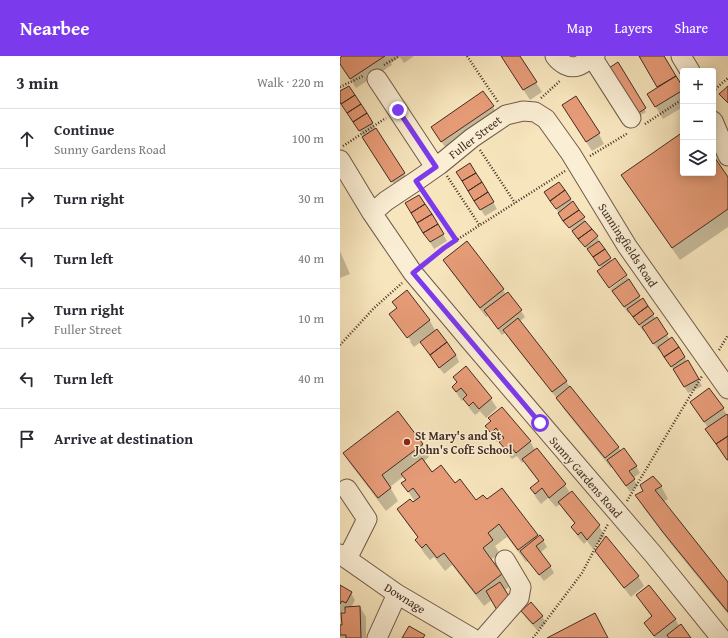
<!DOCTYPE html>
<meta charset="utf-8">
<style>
body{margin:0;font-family:"Gentium Book Plus",serif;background:#f7f7f7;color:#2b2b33}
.controls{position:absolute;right:12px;top:12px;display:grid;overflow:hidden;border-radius:4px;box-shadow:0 2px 10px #0003}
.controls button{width:36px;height:36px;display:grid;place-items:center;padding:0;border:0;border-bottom:1px solid #e1e1e2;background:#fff;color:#2b2b33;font:20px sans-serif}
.stop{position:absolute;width:12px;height:12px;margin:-9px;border:3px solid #7c3aed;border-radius:50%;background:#fff}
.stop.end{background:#7c3aed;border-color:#fff;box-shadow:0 1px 4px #0008}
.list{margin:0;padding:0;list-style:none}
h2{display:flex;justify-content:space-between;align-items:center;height:52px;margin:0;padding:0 16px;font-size:17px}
h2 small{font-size:13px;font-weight:400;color:#7c7c81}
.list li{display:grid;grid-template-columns:26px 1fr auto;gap:12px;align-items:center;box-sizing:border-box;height:60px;padding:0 16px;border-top:1px solid #e1e1e2}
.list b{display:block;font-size:15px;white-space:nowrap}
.list p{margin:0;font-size:13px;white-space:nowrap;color:#7c7c81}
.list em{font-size:13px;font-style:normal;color:#7c7c81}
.icon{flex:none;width:22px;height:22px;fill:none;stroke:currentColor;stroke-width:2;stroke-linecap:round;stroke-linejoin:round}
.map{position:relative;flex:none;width:388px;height:582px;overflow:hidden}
header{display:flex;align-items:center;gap:24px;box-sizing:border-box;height:56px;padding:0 20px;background:#7c3aed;color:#fff}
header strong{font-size:19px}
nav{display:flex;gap:22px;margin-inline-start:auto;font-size:14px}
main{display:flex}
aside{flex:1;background:#fff}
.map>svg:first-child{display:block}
.shadow{fill:#0003}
.building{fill:#e69b77;stroke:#442c23}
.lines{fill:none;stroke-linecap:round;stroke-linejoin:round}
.minor-casing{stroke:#715a4a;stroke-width:21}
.path{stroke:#442c23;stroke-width:2.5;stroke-dasharray:1 2;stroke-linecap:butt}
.minor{stroke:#faeed4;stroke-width:19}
.route{stroke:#7c3aed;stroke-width:5}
.poi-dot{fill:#8f2418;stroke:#faeed4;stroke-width:1.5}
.labels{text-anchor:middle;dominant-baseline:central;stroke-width:3;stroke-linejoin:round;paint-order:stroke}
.street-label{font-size:12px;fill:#442c23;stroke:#faeed4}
.poi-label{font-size:12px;font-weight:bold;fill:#442c23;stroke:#faeed4;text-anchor:start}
</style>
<header>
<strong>Nearbee</strong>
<nav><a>Map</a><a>Layers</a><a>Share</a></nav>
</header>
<main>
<aside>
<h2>3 min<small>Walk · 220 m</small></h2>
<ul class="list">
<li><svg class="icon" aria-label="ahead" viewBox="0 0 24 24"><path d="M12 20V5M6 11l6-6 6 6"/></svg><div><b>Continue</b><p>Sunny Gardens Road</p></div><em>100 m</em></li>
<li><svg class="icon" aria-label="right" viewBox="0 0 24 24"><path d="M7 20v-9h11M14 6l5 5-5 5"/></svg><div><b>Turn right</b></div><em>30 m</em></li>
<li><svg class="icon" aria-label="left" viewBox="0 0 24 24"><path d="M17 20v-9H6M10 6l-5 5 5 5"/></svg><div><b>Turn left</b></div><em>40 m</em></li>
<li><svg class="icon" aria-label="right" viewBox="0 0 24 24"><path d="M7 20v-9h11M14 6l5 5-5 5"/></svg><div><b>Turn right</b><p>Fuller Street</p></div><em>10 m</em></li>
<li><svg class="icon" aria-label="left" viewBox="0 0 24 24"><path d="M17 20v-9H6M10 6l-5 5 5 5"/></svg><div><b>Turn left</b></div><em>40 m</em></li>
<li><svg class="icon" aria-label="arrive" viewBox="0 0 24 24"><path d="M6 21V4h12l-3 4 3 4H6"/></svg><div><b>Arrive at destination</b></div></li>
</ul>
</aside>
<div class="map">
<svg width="388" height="582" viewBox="0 0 388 582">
<rect width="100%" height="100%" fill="#f7e5bd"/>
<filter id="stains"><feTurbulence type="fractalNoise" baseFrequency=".005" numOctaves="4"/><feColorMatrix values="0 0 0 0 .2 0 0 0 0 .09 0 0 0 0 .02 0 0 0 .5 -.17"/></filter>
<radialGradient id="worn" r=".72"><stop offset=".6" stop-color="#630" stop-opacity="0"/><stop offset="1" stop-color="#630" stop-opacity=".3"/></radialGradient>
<path class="shadow" d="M4 0H74L64 7 60 1 51 7 52 9 16 32 0 6V3Z
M162 0H179L202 36 190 44Z
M300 0H323L343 33V51L323 63 308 38 319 32Z
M277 7 306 56 299 60Z
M0 37 32 67 70 127 58 135 0 44Z
M153 51 159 61 108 95 98 81Z
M229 59 259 78 264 88 252 95Z
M343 77V117H373V101L388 123V171L340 204 290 132 282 119Z
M117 116 153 146 157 153 145 160Z
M209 143H230L244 162 247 169 257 181 259 184 258 185 272 206 262 213 248 193H247L234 178Z
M70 154 103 178 107 185 94 193Z
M0 195 10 218 0 222Z
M104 204 163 234 166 238 168 237 181 255 185 261 179 266 226 325 230 331 278 391 281 395 296 410 300 417 293 422 298 430 290 436 272 411 271 412 223 352 219 345 170 284 166 276 162 279 148 260 146 261 110 214Z
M287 220 301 244 302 243 316 263H317L330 284 345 301 347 306 348 305 362 330 348 337 336 316V317L320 293 318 294 305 274 303 275 290 256 288 257 275 237 274 238 270 233Z
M67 236 90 265 96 276 97 275 116 299 119 306 104 318 85 293 81 286 74 291 70 286 71 285 57 266H55L50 258 57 252 53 246Z
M114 321 151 343 157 352 146 362 140 355 135 359 130 353 124 343 122 345 119 341 113 331 118 327Z
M351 346 383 352 388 361V404L371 380 368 372Z
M152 366 190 385 195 394 197 393 225 429 230 437 259 470 265 480 253 493 247 485 244 488 238 481 232 471 235 468 225 456 220 448 216 451 208 442 201 448 197 443 191 433 199 426 189 413 184 405 182 407 177 400 172 403 166 396 159 384 157 386 152 380 146 370Z
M82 388 89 401 83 406 92 417 115 429 136 445 146 444 197 480 198 482 203 484 207 491 200 497 210 510 214 517 204 525 188 505 186 506 167 481 155 490 160 498 150 504 161 518 169 531 144 550 112 509 105 515 94 501 90 504 84 497 76 484 78 482 66 466 58 453 73 448 75 446 63 427 66 425 64 420 50 431 58 445 46 455 12 410 4 398Z
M321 430 328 443 323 446 388 528V558L331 488 304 452 297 440Z
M256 495 298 520 304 530 291 541 262 505Z
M0 530 11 537 15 544 11 552 20 551 26 561V582H0V570H3L6 558V551L2 558 0 557Z
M297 539 335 563 340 571 350 582H315L305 567 312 561 303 549Z
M182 555 202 560 206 567 197 574 186 562Z"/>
<path class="building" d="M2 0H45L10 23 0 8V2Z
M161 0H180L197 26 183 34Z
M299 0H324L336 20 317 31Z
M278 6 306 52 297 58 269 12Z
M336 20 343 31V34L315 51 307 38Z
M9 30 15 39 1 48 0 46V35Z
M388 30V47L379 38Z
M143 35 154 50 101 86 91 71Z
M15 39 21 48 7 57 1 48Z
M236 40 260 77 246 86 222 49Z
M21 48 27 57 13 66 7 57Z
M27 57 33 67 19 75 13 66Z
M36 72 65 117 51 126 22 81Z
M343 76V117H373V99L388 121V153L332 192 281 119Z
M130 107 136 117 122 125 116 116Z
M136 117 142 126 128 135 122 125Z
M142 126 148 136 134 145 128 135Z
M219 126 225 134 210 145 204 136Z
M225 134 231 143 216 153 210 145Z
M148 136 154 146 140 154 134 145Z
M79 139 85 148 71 157 65 147Z
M233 145 239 154 223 165 218 157Z
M85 148 92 158 77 167 71 157Z
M239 154 245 161 229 172 223 165Z
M92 158 98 168 83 177 77 167Z
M245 165 252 173 238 183 232 175Z
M98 168 104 178 90 186 83 177Z
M252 173 258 180 245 191 238 183Z
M127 185 164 233 140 252 103 204Z
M259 185 265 193 253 201 247 193Z
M265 193 271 202 259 210 253 201Z
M275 202 287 219 269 232 257 215Z
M289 223 300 240 284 251 272 235Z
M67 234 90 264 67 282 49 258 57 252 52 246Z
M168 236 182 254 158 273 144 254Z
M303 242 308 250 293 261 287 253Z
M308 250 314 258 299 269 293 261Z
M317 261 328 278 313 288 302 271Z
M178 262 227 325 212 336 163 274Z
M97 273 107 286 90 299 80 286Z
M332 281 339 291 324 301 318 291Z
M107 286 116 299 99 312 90 299Z
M339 291 345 301 331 311 324 301Z
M348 304 359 323 344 331 333 313Z
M126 310 152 342 139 353 133 346 129 350 123 343 127 339 121 332 116 336 112 331 117 326 113 321Z
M230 330 279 391 265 402 216 342Z
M369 332 384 352 364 366 350 346Z
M162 351 191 385 176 397 171 391 166 394 159 386 164 382 156 372 151 377 145 370 151 365 148 362Z
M58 355 83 388 42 419 51 432 38 442 3 397Z
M387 358 388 360V380L376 388 365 373Z
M388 380V404H387L376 388Z
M197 392 226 428 209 442 202 432 195 438 190 432 199 425 182 403Z
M284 392 297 410 289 415 295 423 286 430 267 404Z
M82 402 92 416 101 409 115 427 120 423 136 444 143 439 147 443 162 432 198 479 178 494 159 468 148 477 153 484 143 492 162 518 136 538 104 497 97 502 86 488 82 492 75 484 78 481 57 453 70 443 73 446 80 441 73 432 68 436 61 427 66 424 61 418Z
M313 420 322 430 315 434 388 526V556L322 475 295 439 303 435 300 429Z
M232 435 260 469 247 484 241 476 238 479 231 471 235 467 218 446Z
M200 479 204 484 196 490 211 510 199 519 180 495Z
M266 480 299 520 284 532 255 495Z
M160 526 172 545 157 554 146 535Z
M0 529 12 536 6 547 2 545 0 548Z
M309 529 336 563 314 580 304 567 312 560 296 539Z
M191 546 203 560 193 568 181 555Z
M20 550 21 582H6V579H0V569H2L1 557H5V551Z
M255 557 268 582H207Z
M341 568 351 582H329L327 579Z
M69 570 85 579 83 582H62Z"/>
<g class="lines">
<defs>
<path id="minor" d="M215 0C220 7 229 13 238 10 243 8 250 3 255 0
M341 0 350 15
M252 1 291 62
M37 23 95 111
M373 65 388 100
M0 104 32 157 73 217 132 287 313 498 381 582
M32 157 46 145 76 125 99 109 132 82 166 59 183 55 195 56 206 63 231 98 287 190 388 333
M7 433 27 463 7 503
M0 498 57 538 132 582
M37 582 57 538
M144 582 179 542 181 531 165 504"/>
</defs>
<use href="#minor" class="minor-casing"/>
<path class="path" d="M127 0 158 46
M44 9 59 0
M0 31 23 20
M373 35 388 22
M201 42 221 24
M305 68 343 43
M3 90 46 62
M140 94 175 147
M250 100 288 77
M107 120 140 170
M84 137 116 184
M84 208 104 192 225 115
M0 289 34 252 62 227
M379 294 388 279
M287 445 362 320
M193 582 242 517 268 468"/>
<use href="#minor" class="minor"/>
</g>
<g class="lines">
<path class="route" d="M58 54 96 111 76 125 116 184 104 192 73 217 200 367"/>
</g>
<circle class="poi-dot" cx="67" cy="386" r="4"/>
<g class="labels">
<g class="street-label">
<text transform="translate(135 81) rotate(-37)">Fuller Street</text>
<text transform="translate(288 189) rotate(57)">Sunningfields Road</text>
<text transform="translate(246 421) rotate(49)">Sunny Gardens Road</text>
<text transform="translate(65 542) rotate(32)">Downage</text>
</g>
<g class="poi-label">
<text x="75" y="379">St Mary's and St<tspan x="75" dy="14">John's CofE School</tspan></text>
</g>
</g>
<rect width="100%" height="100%" filter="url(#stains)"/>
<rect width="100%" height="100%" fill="url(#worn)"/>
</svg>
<div class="controls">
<button>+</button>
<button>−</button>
<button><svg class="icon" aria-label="layers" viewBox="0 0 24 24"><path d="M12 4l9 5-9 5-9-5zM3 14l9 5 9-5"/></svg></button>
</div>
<div class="stop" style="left:200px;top:367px"></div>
<div class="stop end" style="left:58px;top:54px"></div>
</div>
</main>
